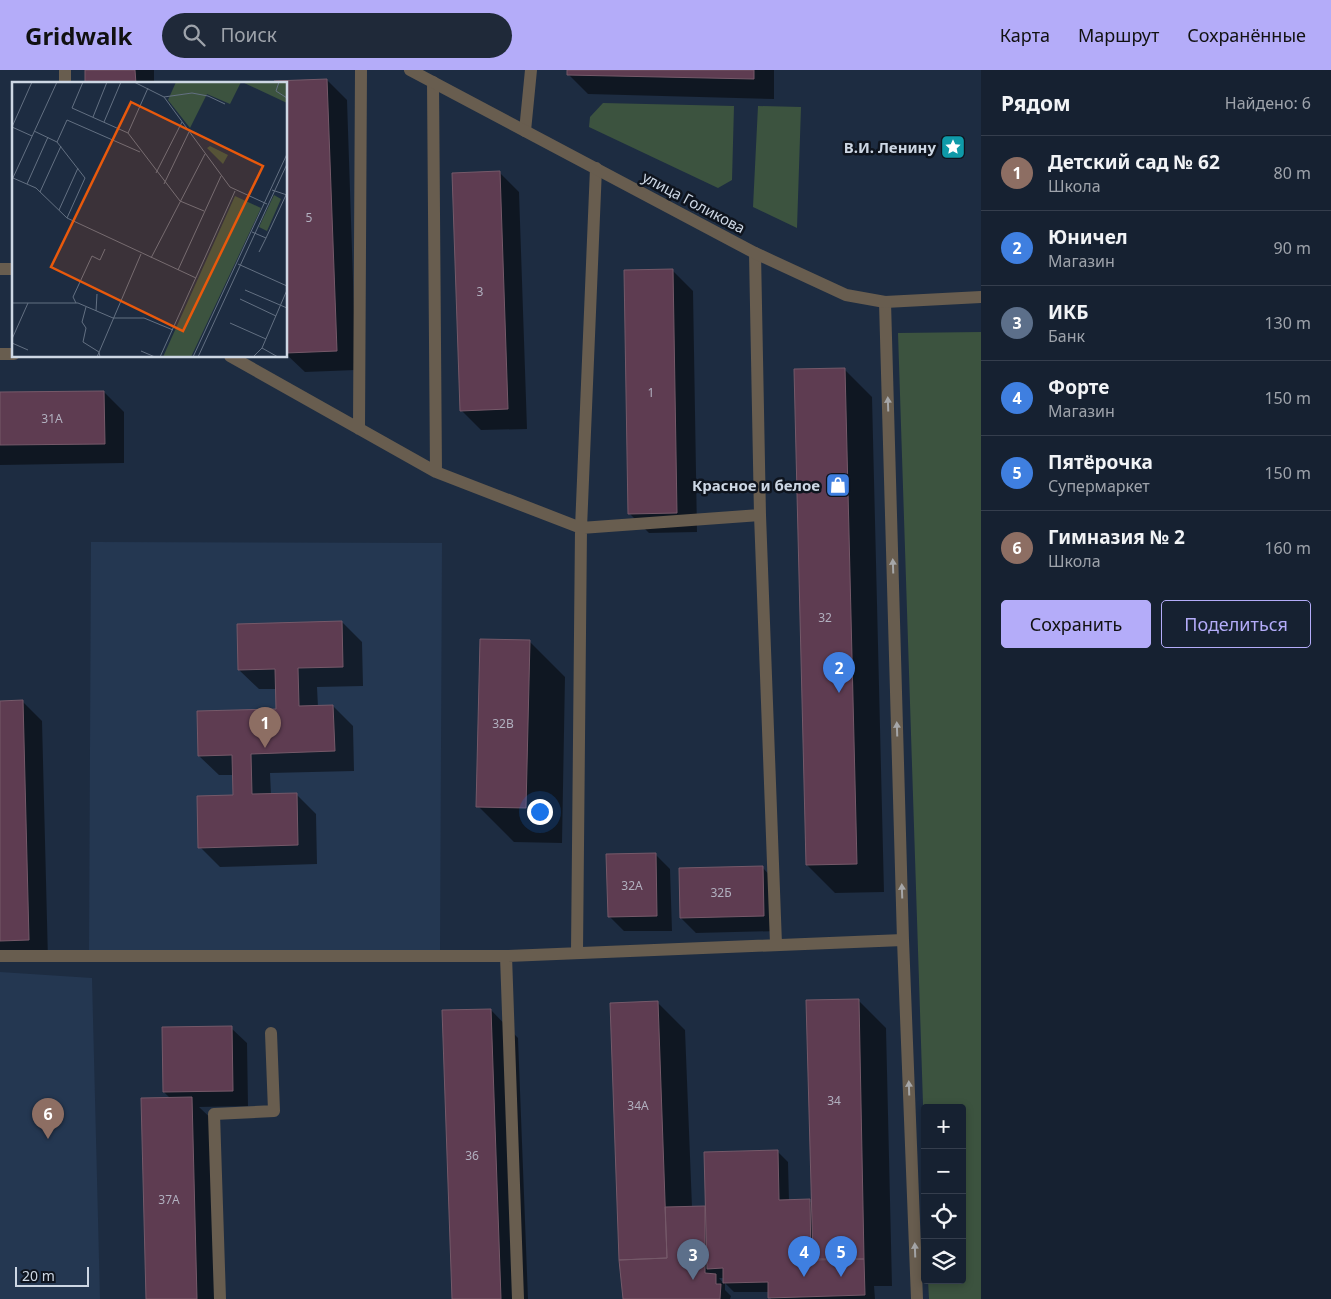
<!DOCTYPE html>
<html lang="ru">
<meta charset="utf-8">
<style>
body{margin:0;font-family:"Noto Sans",sans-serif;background:#1f2939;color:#f1f3f6}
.controls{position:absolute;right:15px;bottom:15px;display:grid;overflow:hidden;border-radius:5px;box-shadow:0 2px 8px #0003}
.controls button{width:45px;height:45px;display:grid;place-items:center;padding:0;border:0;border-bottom:1px solid #353e4d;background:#162131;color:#f1f3f6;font:25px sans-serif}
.scale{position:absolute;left:15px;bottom:12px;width:74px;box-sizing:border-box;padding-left:5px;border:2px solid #cdd7e4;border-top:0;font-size:14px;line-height:18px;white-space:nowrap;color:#cdd7e4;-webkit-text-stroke:4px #0e141e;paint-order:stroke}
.you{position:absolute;left:539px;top:741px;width:18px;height:18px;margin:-12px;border:4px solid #fff;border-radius:50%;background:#1a73e8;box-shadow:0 0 0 8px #1a73e833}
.badge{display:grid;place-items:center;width:32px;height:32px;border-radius:50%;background:#b4acf9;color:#fff;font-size:16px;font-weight:700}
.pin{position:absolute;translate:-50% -41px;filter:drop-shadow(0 1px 2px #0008)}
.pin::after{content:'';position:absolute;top:26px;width:18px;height:15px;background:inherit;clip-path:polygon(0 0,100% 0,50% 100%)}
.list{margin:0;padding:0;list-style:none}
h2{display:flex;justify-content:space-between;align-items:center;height:65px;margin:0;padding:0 20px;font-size:21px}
h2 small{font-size:16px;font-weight:400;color:#9ea3ab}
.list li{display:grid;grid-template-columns:32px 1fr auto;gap:15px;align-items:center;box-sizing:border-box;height:75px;padding:0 20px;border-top:1px solid #353e4d}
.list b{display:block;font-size:19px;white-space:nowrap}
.list p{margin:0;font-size:16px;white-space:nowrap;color:#9ea3ab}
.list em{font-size:16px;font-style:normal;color:#9ea3ab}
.actions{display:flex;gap:10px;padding:15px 20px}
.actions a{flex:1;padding:11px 0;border:1px solid #b4acf9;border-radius:5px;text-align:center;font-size:18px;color:#b4acf9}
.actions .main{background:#b4acf9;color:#111}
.icon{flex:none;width:28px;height:28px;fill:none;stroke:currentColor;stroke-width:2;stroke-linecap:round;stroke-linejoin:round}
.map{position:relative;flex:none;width:981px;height:1229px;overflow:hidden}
header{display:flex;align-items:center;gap:30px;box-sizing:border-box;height:70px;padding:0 25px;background:#b4acf9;color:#111}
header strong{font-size:24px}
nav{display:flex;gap:28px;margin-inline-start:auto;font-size:18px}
.search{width:350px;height:45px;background:#1f2939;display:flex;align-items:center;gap:12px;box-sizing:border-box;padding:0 18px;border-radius:28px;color:#9ea3ab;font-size:19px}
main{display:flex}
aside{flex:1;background:#162131}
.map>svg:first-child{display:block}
.built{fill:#243751}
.green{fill:#3c533f}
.shadow{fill:#0007;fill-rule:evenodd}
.building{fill:#5e3c51;stroke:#755969}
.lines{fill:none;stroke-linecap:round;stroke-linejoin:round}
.lane{stroke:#685d4f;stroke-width:12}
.street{stroke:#685d4f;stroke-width:12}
.oneway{fill:#a5a6a8}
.labels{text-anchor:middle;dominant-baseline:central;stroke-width:5;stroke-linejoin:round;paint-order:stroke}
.number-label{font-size:12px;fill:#b1b0bf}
.poi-label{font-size:15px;font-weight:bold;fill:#cdd7e4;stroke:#0e141e;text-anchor:end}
.street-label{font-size:15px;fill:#cdd7e4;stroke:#0e141e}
.inset-road{fill:none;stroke:#637082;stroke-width:1}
.view{fill:#e8590c;fill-opacity:0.15;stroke:#e8590c;stroke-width:2.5}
.inset-edge{fill:none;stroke:#cdd7e4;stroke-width:2.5}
</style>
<header>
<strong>Gridwalk</strong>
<div class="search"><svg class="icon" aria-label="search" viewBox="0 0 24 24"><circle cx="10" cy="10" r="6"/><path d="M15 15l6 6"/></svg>Поиск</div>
<nav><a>Карта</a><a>Маршрут</a><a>Сохранённые</a></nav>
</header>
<main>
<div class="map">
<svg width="981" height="1229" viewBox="0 0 981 1229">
<rect width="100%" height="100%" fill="#1d2c41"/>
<path class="built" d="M91 472 442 473 440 884H89Z
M0 902 92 908 100 1229H0Z"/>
<path class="green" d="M603 33 734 36 732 110 718 118 589 57 590 47Z
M758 36 801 37 797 158 753 137Z
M981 262V1229H929L928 1210H962V1038H925V1096L898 263Z"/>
<path class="shadow" d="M86 0H154V14H86Z
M568 0H774V29L588 24 568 4Z
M327 10 347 30 356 300 305 302 286 284V14Z
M499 102 519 122 527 359 481 360 461 340Z
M673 201 693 221 697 462 649 463 629 443Z
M844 299 872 327 884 822 835 823 807 795Z
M104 322 124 342V393L0 395V324Z
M342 552 362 572 363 616 317 617 318 637 333 636 353 656 354 701 270 703 271 725 296 724 316 744 317 794 220 797 200 777 234 726 233 705H219L199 686 278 640 277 619H259L239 600Z
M529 571 565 607 562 773 514 772 478 736Z
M22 631 42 651 48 890 0 889V632Z
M655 784 670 799 672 861H624L609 846Z
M762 797 777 813 779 861 696 863 681 848Z
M858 930 886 958 892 1216H874L875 1229H771L769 1222H734L725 1213V1220L731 1226 730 1229H625L658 933 685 960 692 1137H707L778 1082 788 1092 789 1131H809L813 1134ZM719 1208H724V1214Z
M491 940 518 968 528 1229H453Z
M231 958 247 973 248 1036 199 1037 219 1056 223 1229H147L171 1029 164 1022Z"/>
<path class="building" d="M85 0H135L136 14H85Z
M567 0H754V9L567 5Z
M327 9 337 281 286 283V14H274V11Z
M500 101 508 339 460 341 452 103Z
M673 199 677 443 628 444 624 200Z
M845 298 857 794 806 795 794 299Z
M104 321 105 374 0 375V322Z
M342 551 343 597 298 598 299 636 333 635 335 681 251 684 252 724 297 723 298 775 198 778 197 726 233 725 232 685 198 686 197 641 276 639 275 599 238 600 237 554Z
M480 569 530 570 526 738 476 737Z
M23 630 29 870 0 871V631Z
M656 783 657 846 608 847 606 784Z
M763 796 764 846 680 848 679 798Z
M859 929 864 1189H813L806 930Z
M658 931 667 1188 619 1190 610 933Z
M491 939 501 1229H452L442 940Z
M232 956 233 1021 163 1022 162 957Z
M192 1027 197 1229H146L141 1028Z
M778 1080 779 1130 810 1129 811 1190 864 1189 865 1225 768 1228V1212L723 1213V1198L707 1199 704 1082Z
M705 1136V1203L716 1204V1214H721L720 1229H623L619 1190 667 1188 665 1137Z"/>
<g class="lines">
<path class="lane" d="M65 0V14
M433 12 436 402
M525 61 531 0
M755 183 760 445 776 874
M0 199H14
M885 232 903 870 917 1229
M0 284H14
M230 286 436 402 581 458 760 445
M359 359 361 0
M577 882 581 458 596 98
M0 886H506L903 870
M506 886 518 1229
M220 1229 214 1044 274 1041 271 963"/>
<path class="street" d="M410 0 755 183 846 225 885 232 981 227"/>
</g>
<defs><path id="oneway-solid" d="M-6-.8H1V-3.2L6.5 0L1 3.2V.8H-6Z" transform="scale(1.25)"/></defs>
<g class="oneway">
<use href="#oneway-solid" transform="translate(888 334) rotate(-92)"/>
<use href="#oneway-solid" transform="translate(893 496) rotate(-92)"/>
<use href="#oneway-solid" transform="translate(897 659) rotate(-92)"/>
<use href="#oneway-solid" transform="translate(902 821) rotate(-92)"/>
<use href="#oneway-solid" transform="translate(909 1018) rotate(-92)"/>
<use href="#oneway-solid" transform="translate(915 1180) rotate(-92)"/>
</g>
<defs>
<symbol id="sight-square" viewBox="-11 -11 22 22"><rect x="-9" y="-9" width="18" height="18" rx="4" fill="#0f9aa8" stroke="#0e141e"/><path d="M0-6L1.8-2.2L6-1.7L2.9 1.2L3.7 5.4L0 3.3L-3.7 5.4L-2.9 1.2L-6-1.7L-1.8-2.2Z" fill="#fff"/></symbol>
<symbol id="shop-square" viewBox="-11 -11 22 22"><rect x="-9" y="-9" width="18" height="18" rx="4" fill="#3f7fe0" stroke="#0e141e"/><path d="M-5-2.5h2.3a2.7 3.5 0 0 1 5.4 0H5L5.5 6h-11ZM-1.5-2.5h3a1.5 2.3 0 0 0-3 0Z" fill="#fff"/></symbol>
</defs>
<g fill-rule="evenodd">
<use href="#sight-square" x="939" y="63" width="28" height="28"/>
<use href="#shop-square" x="824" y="401" width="28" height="28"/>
</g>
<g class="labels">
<g class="number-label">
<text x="309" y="147">5</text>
<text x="480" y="221">3</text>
<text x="651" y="322">1</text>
<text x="52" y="348">31А</text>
<text x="825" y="547">32</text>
<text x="503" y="653">32В</text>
<text x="632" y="815">32А</text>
<text x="721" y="822">32Б</text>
<text x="834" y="1030">34</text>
<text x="638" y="1035">34А</text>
<text x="472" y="1085">36</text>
<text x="169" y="1129">37А</text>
</g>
<g class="poi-label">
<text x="936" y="77">В.И. Ленину</text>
<text x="820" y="415">Красное и белое</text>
</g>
<g class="street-label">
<text transform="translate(694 132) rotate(28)">улица Голикова</text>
</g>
</g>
<g transform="translate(12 12)">
<rect width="275" height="275" fill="#1d2c41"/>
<path d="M164 0H229L218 22 195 12 178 46 156 18ZM230 0H275V21ZM198 64 216 73 211 82 195 66ZM262 113 269 117 255 149 247 145ZM223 114 249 126 179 275H151Z" fill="#3c533f"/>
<path class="inset-road" d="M71 0 60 26 116 51M122 0 152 15 218 105 255 122M267 0 264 9 275 16M136 6 116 51 168 119 192 129M152 15 180 11 196 14 213 22M81 35 95 0M92 40 109 0M0 45 20 0M0 45 20 54M22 49 45 60 55 38 128 70M45 60 73 96 55 136M144 91 170 40M1 96 24 106 55 136 184 196M0 98 45 0M15 102 36 55M152 102 177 50M260 108 275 113M28 110 49 64M47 128 66 86M240 150 254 156 274 113M247 170 254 156M139 176 193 72M226 182 275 204M166 188 209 94M233 208 275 226M228 217 264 234M0 221H66L101 236H132L161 248M64 221 61 215 80 174 88 178 93 167M74 225 70 240 74 246 71 260 87 270 88 275M84 229 85 212M218 241 254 257M0 257 16 221M0 261 16 268M250 266 266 275M129 269 143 275M85 275 129 172M148 275 223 109M181 275 275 72M186 275 275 82M241 275 250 266 275 208"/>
<path class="view" d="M119 20 251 84 171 249 39 185Z"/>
<rect width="275" height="275" class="inset-edge"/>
</g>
</svg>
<div class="controls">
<button>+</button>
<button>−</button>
<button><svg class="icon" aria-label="locate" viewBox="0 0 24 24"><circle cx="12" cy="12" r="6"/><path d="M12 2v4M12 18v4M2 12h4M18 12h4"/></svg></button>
<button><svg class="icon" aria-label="layers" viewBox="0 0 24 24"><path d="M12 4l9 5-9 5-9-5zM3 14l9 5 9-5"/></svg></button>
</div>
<div class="scale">20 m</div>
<div class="you"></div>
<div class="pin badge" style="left:265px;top:678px;background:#8d6e63">1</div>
<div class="pin badge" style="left:839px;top:623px;background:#3f7fe0">2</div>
<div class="pin badge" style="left:693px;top:1210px;background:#5c6f8a">3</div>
<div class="pin badge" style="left:804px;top:1207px;background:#3f7fe0">4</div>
<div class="pin badge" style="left:841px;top:1207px;background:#3f7fe0">5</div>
<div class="pin badge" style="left:48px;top:1069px;background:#8d6e63">6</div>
</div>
<aside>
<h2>Рядом<small>Найдено: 6</small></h2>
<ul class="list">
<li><span class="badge" style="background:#8d6e63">1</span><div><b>Детский сад № 62</b><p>Школа</p></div><em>80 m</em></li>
<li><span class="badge" style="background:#3f7fe0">2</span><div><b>Юничел</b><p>Магазин</p></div><em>90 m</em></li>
<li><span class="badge" style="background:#5c6f8a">3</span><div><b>ИКБ</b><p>Банк</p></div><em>130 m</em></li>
<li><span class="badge" style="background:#3f7fe0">4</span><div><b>Форте</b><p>Магазин</p></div><em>150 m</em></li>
<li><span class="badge" style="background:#3f7fe0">5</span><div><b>Пятёрочка</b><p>Супермаркет</p></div><em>150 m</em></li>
<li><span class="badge" style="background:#8d6e63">6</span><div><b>Гимназия № 2</b><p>Школа</p></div><em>160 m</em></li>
</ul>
<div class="actions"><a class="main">Сохранить</a><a>Поделиться</a></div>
</aside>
</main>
